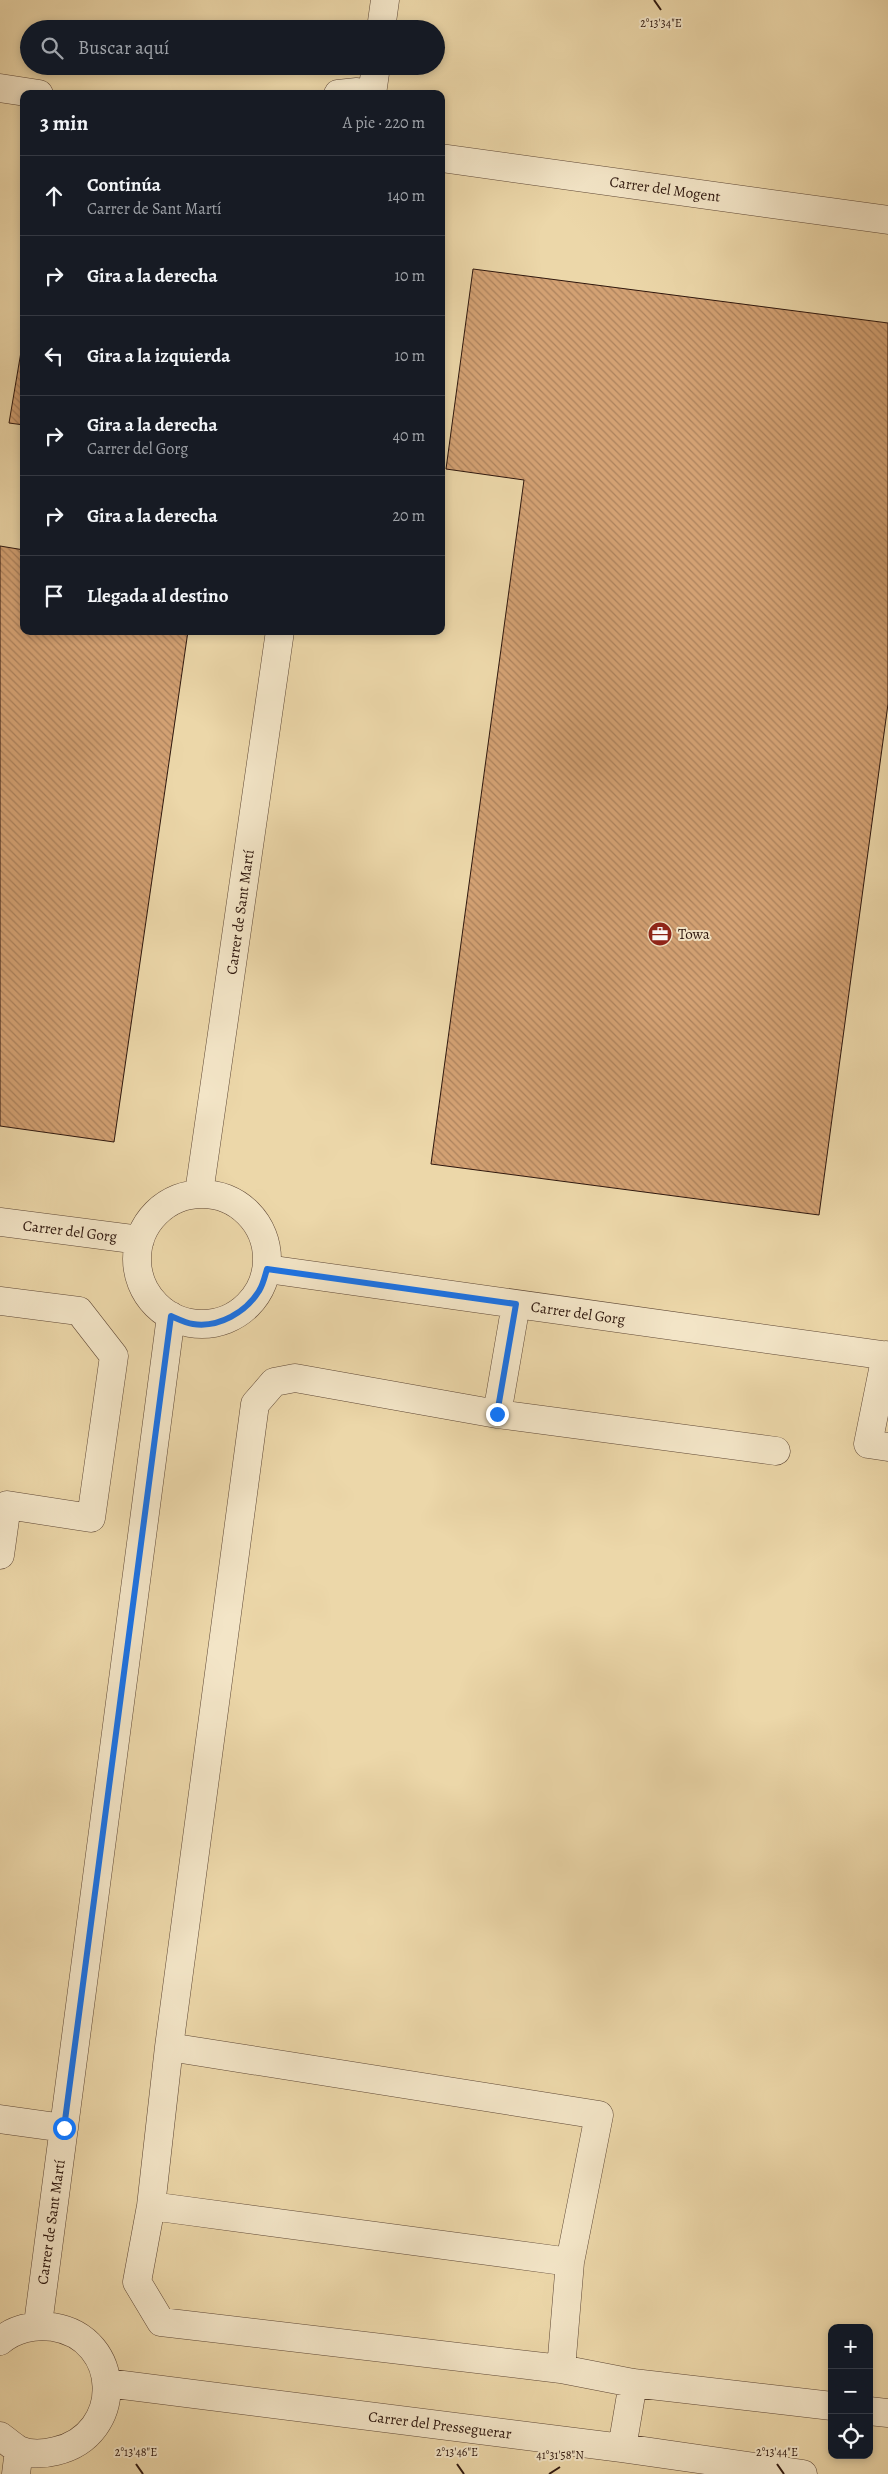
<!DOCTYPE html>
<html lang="es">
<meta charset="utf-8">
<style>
body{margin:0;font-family:Alegreya,serif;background:#242831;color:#f1f3f6}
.controls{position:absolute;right:15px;bottom:15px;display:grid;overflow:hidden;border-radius:10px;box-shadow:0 2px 8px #0003}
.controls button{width:45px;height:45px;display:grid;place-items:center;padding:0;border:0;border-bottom:1px solid #363941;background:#171b24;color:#f1f3f6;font:25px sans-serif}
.stop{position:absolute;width:15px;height:15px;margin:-11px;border:4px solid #1a73e8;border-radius:50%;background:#fff}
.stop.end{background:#1a73e8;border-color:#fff;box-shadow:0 1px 5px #0008}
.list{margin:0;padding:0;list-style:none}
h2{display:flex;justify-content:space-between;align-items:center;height:65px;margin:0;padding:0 20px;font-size:21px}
h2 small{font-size:16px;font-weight:400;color:#9ea1a6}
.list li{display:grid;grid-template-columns:32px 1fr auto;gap:15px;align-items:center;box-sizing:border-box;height:80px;padding:0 20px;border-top:1px solid #363941}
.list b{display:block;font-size:19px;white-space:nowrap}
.list p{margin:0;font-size:16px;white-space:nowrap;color:#9ea1a6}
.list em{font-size:16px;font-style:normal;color:#9ea1a6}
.icon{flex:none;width:28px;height:28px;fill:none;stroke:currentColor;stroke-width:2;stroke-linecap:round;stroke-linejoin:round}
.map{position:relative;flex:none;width:888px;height:2474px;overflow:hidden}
.search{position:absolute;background:#171b24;box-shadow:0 2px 8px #0003;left:20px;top:20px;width:425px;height:55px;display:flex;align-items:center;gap:12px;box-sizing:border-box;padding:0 18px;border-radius:28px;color:#9ea1a6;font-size:19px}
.panel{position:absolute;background:#171b24;box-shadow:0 2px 8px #0003;left:20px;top:90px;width:425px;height:545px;border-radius:10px}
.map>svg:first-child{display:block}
.building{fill:url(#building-back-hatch);stroke:#2e170e}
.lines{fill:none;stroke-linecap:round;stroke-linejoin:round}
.minor-casing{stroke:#5e4735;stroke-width:29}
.minor{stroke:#f3e5c7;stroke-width:28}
.route{stroke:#1a73e8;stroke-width:6}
.ticks{fill:none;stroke:#2e170e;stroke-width:2}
.labels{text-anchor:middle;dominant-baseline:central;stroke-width:4;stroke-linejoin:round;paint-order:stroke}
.street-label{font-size:15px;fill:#2e170e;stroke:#f3e5c7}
.poi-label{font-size:15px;fill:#2e170e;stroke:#f3e5c7;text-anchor:start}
.ticks-label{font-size:12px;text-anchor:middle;fill:#2e170e;stroke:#f3e5c7;stroke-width:4;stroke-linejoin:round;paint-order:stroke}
</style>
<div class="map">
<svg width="888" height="2474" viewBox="0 0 888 2474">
<defs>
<pattern id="building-back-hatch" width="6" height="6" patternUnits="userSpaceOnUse" patternTransform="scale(1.25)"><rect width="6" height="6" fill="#d3a173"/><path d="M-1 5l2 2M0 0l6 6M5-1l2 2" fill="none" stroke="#ac825d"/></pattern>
</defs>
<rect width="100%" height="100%" fill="#ecd7a9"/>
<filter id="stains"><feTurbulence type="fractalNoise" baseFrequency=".004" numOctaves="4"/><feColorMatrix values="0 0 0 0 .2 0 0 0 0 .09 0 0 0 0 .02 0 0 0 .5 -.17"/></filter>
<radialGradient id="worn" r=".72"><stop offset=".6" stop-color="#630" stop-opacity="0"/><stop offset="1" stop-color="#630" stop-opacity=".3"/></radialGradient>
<path class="building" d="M473 269 888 323V704L819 1215 431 1164 524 480 446 469Z
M24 334V425L9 423Z
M0 546 24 550V631H188L114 1142 0 1126Z"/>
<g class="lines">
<defs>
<path id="minor" d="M381 29 385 0
M0 88 39 94
M338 94 357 92 370 94
M372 94 376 66
M441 158 888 220
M199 1193 280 631
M137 1259a65 65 0 1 1 130 0a65 65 0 1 1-130 0Z
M0 1222 140 1240
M267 1269 888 1356
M0 1301 79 1311 114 1356 91 1518 7 1505 0 1555
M516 1304 497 1414 776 1451
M886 1355 868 1444 888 1447
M169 2047 255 1404 274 1382 295 1378 497 1414
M0 2119 64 2128
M151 2206 570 2262
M38 2324 171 1316
M0 2341C14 2329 34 2324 53 2327 123 2338 125 2435 56 2451 44 2454 30 2455 19 2450 12 2446 6 2440 0 2436
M561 2369 161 2322 137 2282 151 2206 169 2047 599 2115 570 2262 561 2369 633 2383 832 2406
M107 2383 622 2448 803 2474
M869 2411 888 2413
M622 2448 633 2383
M16 2474 19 2450"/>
</defs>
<use href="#minor" class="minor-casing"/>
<use href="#minor" class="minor"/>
</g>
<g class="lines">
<path class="route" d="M64 2128 171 1316C178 1319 186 1323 193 1324 219 1328 246 1312 259 1291 263 1285 265 1276 267 1269L516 1304 497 1414"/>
</g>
<path class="ticks" d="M654 0 661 10M136 2464 143 2474M457 2464 464 2474M777 2464 784 2474M549 2474 560 2467"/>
<defs>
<symbol id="office-disc" viewBox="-11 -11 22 22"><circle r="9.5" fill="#8f2418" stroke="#f3e5c7"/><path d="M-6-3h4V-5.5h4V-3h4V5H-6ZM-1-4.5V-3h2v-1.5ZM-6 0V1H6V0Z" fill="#fff"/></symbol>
</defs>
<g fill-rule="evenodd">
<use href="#office-disc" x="646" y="920" width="28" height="28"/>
</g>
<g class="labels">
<g class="street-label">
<text transform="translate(665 189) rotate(8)">Carrer del Mogent</text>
<text transform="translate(240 912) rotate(-82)">Carrer de Sant Martí</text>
<text transform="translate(70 1231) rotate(7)">Carrer del Gorg</text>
<text transform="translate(578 1313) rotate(8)">Carrer del Gorg</text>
<text transform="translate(51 2222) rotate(-82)">Carrer de Sant Martí</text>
<text transform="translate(440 2425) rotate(7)">Carrer del Presseguerar</text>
</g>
<g class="poi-label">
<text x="678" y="934">Towa</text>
</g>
</g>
<g class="ticks-label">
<text x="661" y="27">2°13'34"E</text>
<text x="136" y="2456">2°13'48"E</text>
<text x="457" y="2456">2°13'46"E</text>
<text x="777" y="2456">2°13'44"E</text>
<text x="560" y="2459">41°31'58"N</text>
</g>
<rect width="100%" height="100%" filter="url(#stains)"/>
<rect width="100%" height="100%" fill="url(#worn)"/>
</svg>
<div class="controls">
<button>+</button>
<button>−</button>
<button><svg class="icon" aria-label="locate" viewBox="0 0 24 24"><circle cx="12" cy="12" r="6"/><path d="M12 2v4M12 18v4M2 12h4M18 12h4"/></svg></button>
</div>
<div class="stop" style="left:64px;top:2128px"></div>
<div class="stop end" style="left:497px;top:1414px"></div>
<div class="search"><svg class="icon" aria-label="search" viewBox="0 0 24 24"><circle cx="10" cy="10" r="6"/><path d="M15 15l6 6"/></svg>Buscar aquí</div>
<section class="panel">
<h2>3 min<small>A pie · 220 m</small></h2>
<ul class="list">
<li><svg class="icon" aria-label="ahead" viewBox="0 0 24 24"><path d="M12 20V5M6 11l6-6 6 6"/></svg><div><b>Continúa</b><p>Carrer de Sant Martí</p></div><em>140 m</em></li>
<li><svg class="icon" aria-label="right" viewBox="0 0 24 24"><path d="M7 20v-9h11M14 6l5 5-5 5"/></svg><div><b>Gira a la derecha</b></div><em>10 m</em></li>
<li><svg class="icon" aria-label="left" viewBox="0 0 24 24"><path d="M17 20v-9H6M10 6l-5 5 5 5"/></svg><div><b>Gira a la izquierda</b></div><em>10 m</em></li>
<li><svg class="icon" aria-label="right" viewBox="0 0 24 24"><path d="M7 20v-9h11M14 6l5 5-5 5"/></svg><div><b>Gira a la derecha</b><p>Carrer del Gorg</p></div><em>40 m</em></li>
<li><svg class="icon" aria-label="right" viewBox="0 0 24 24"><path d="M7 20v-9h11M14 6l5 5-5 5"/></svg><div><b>Gira a la derecha</b></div><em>20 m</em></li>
<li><svg class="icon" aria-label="arrive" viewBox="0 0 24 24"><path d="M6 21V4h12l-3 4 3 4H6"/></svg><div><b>Llegada al destino</b></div></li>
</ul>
</section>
</div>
